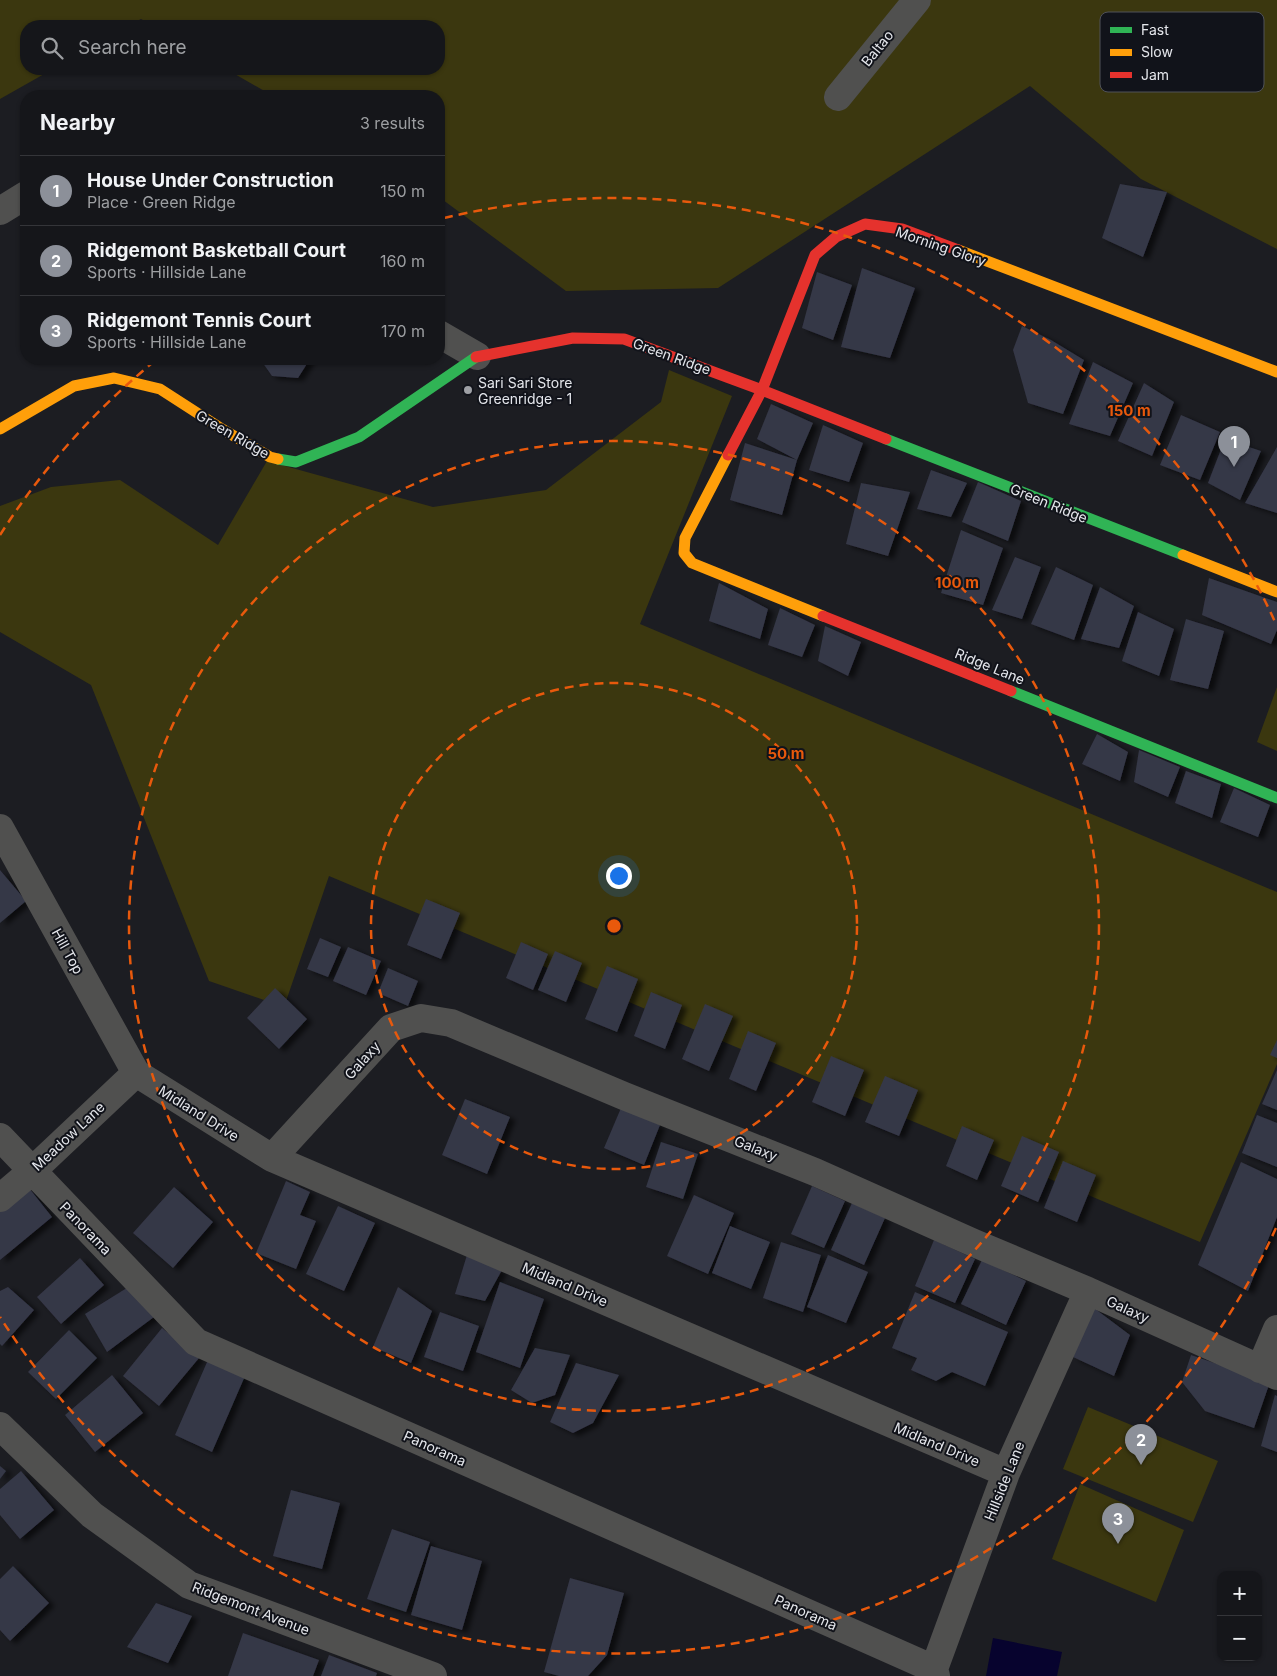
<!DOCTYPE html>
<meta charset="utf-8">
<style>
body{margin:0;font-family:Inter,sans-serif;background:#1e1f23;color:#f1f3f6}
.controls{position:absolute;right:15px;bottom:15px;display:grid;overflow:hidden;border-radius:10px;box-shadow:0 1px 4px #0004}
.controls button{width:45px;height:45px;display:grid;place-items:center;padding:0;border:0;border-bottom:1px solid #343539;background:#15161a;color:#f1f3f6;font:25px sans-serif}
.you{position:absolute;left:618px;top:875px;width:18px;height:18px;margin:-12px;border:4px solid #fff;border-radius:50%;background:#1a73e8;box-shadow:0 0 0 8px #1a73e833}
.badge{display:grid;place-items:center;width:32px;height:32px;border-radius:50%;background:#8c9099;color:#fff;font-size:16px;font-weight:700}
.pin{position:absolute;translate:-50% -41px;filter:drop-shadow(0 1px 2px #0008)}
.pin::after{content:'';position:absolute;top:26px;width:18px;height:15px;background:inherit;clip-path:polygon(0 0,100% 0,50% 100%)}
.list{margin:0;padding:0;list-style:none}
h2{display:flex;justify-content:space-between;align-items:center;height:65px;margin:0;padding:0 20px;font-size:21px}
h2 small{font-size:16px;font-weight:400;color:#9d9fa2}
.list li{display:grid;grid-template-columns:32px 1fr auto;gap:15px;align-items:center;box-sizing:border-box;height:70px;padding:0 20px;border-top:1px solid #343539}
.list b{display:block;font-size:19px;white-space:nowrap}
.list p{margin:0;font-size:16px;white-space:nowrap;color:#9d9fa2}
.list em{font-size:16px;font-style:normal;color:#9d9fa2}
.icon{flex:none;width:28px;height:28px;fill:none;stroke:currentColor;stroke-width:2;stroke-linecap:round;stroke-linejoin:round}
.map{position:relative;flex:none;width:1277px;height:1676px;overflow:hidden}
.search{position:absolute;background:#15161a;box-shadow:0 1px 4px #0004;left:20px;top:20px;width:425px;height:55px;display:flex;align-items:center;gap:12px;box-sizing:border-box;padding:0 18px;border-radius:20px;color:#9d9fa2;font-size:19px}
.panel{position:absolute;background:#15161a;box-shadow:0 1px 4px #0004;left:20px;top:90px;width:425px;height:275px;border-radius:20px}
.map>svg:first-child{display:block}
.green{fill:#3b370f}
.water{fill:#07032e}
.building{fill:#353747;filter:url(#shadow)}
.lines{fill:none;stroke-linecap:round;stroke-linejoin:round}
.street{stroke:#50504f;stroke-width:28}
.fast{stroke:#30b455;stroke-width:11}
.slow{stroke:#ff9f0a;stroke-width:11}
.jam{stroke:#e5322d;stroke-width:11}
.ring{fill:none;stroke:#e8590c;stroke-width:2.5;stroke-dasharray:9 6}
.poi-dot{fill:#9ea0a5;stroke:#11131a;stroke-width:2}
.labels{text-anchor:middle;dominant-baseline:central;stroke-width:4;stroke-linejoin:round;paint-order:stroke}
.street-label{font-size:14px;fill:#e4e6eb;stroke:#11131a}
.poi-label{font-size:14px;fill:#e4e6eb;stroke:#11131a;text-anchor:start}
.key{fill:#11131a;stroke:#505259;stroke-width:1}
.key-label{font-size:14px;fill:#e4e6eb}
.centre{fill:#e8590c;stroke:#11131a;stroke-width:2.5}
.ring-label{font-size:15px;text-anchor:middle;font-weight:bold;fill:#e8590c;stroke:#11131a;stroke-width:4;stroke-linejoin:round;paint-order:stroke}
</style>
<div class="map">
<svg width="1277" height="1676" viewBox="0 0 1277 1676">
<defs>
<filter id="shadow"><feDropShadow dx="5.5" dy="3" stdDeviation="2.5" flood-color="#0009"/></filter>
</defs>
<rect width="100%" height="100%" fill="#1c1d22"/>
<path class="green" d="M0 0H1277V249L1141 179 1030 86 718 288 566 291 439 197V96H273L226 69H439V26H153L141 19 128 26H26V69H53L0 99Z
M669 370 732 396 640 624 1277 892V1064L1200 1242 329 876 284 1007 209 981 91 685 0 632V506L51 487 120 480 218 545 267 461 433 507 546 490 661 402Z
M1277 687V751L1257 742Z
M1088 1407 1218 1461 1193 1522 1063 1469Z
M1080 1484 1184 1530 1156 1602 1052 1559Z"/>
<path class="water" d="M993 1638 1062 1652 1057 1676H986Z"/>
<path class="building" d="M1120 184 1167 192 1143 257 1102 238Z
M862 268 915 288 890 358 841 347Z
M817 272 852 285 833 340 802 328Z
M1022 326 1051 340 1084 360 1063 414 1028 403 1013 350Z
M260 359H310L298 378 272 376Z
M1093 362 1133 383 1110 436 1069 424Z
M1144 383 1174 402 1152 456 1118 441Z
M771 404 813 423 797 460 782 515 730 500 745 443 797 460 757 439Z
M1181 415 1220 432 1200 480 1160 465Z
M823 425 863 443 849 482 809 470Z
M1225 439 1261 451 1240 500 1208 483Z
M1277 447V513L1245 503Z
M931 470 967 483 951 517 917 509Z
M978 482 1021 501 1008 541 962 522Z
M861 483 910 492 888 556 846 544Z
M961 530 1003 548 983 605 941 593Z
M1015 557 1041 567 1022 619 992 610Z
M1056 567 1093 585 1074 640 1031 624Z
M1209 578 1277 602V630L1271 644 1202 615Z
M719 583 768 609 760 639 709 621Z
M1100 587 1134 606 1119 648 1081 639Z
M780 608 815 625 802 657 768 645Z
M1138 612 1174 629 1159 676 1122 661Z
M1186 619 1224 631 1208 689 1170 680Z
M825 626 861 642 848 676 818 661Z
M1097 734 1128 752 1120 781 1082 764Z
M1139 750 1180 767 1168 797 1134 782Z
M1186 771 1221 784 1212 818 1175 803Z
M1234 788 1270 805 1258 837 1220 822Z
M0 870 26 901 0 923Z
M426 899 460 913 441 959 407 945Z
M320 938 341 947 328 977 307 969Z
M521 942 548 954 533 990 506 978Z
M348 947 381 961 366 995 333 981Z
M555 951 582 963 566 1002 538 990Z
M607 966 638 979 617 1032 585 1019Z
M388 968 418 981 408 1006 378 993Z
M275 988 307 1019 279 1049 247 1018Z
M651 992 682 1005 665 1049 634 1036Z
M705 1004 733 1016 709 1071 682 1059Z
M748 1031 776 1043 756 1091 729 1079Z
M1277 1040V1058L1270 1055Z
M831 1056 864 1070 845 1116 812 1102Z
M1277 1070V1110L1262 1104Z
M885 1076 918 1090 899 1136 865 1122Z
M465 1099 510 1117 487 1174 442 1155Z
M621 1108 660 1125 644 1165 604 1148Z
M1257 1115 1277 1123V1167L1242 1153Z
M962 1126 994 1140 977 1180 946 1166Z
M1022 1136 1059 1152 1038 1202 1001 1186Z
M661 1142 698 1154 683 1199 646 1187Z
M1063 1161 1096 1175 1077 1222 1044 1208Z
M1241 1162 1277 1179V1217L1248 1291 1198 1265Z
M286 1181 310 1192 300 1215 316 1221 296 1269 256 1253Z
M812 1186 845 1201 824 1248 791 1234Z
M174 1187 213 1222 173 1268 133 1233Z
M29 1188 52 1217 0 1260V1212Z
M694 1195 734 1213 708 1274 667 1256Z
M852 1203 885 1218 864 1265 831 1250Z
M338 1206 375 1223 344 1291 306 1274Z
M730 1226 770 1242 751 1289 712 1273Z
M934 1240 975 1259 955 1303 915 1286Z
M781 1242 821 1255 803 1312 763 1298Z
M467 1255 502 1270 485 1301 455 1294Z
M828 1255 868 1272 846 1323 807 1307Z
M80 1258 104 1285 61 1324 37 1297Z
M982 1260 1026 1281 1006 1325 961 1304Z
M500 1282 544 1299 520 1368 476 1352Z
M130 1286 158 1314 107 1352 85 1314Z
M8 1287 34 1310 2 1346 0 1344V1291Z
M398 1287 432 1311 411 1363 373 1347Z
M915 1292 1008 1332 985 1386 952 1372 936 1381 911 1370 917 1358 892 1348Z
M1094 1308 1130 1335 1114 1376 1073 1357Z
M440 1312 479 1326 463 1371 424 1357Z
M162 1328 199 1358 159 1406 123 1376Z
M69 1330 97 1358 56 1399 28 1372Z
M535 1348 570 1355 555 1395 532 1403 511 1390Z
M1191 1355 1270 1382 1254 1428 1205 1411 1182 1382Z
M208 1360 245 1376 212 1452 175 1435Z
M576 1363 619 1375 593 1423 573 1433 550 1422Z
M112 1375 143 1413 95 1452 65 1415Z
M1275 1395 1277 1396V1452L1261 1446Z
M0 1466 6 1471 0 1479Z
M21 1471 54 1510 20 1539 0 1515V1489Z
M291 1490 340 1503 322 1569 273 1556Z
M392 1529 430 1542 406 1612 367 1599Z
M431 1546 482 1561 462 1630 411 1615Z
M13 1566 49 1603 10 1641 0 1630V1579Z
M570 1578 624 1593 607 1655 588 1676H559L544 1672Z
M156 1603 192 1616 168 1663 127 1647Z
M243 1633 319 1660 313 1676H228Z
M329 1655 377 1673 376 1676H321Z"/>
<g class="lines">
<path class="street" d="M838 97 917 0
M0 211 26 195
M439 334 477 356
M0 828 136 1073 272 1158 1006 1473
M0 1137 196 1342 934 1669
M272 1158 391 1028 421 1018 451 1023 624 1096 815 1172 974 1243 1088 1291 1277 1376
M0 1198 32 1171 136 1073
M1260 1369 1277 1329
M0 1426 92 1515 189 1585 433 1676
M936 1676 934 1669 1006 1473 1088 1291"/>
<path class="fast" d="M886 439 1183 555
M278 459 296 462 359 437 476 357
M1011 691 1277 798"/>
<path class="slow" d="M958 250 1277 372
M0 429 74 386 114 378 160 389 222 429 270 457 278 459
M728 455 685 538 684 553 692 563 823 616
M1183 555 1277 592"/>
<path class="jam" d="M476 357 573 338 624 339 762 390 886 439
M728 455 762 390 815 255 836 237 865 224 902 229 958 250
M823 616 1011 691"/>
</g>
<g class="ring">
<circle cx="614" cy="926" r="243"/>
<circle cx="614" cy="926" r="485"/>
<path d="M1276 1228A728 728 0 0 1 0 1317M0 535A728 728 0 0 1 156 360M444 218A728 728 0 0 1 1276 624"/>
</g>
<circle class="poi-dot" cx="468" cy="390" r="5"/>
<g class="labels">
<g class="street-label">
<text transform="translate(877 48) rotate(-51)">Baltao</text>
<text transform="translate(941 246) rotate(19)">Morning Glory</text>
<text transform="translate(672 356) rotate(20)">Green Ridge</text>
<text transform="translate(233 434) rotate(30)">Green Ridge</text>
<text transform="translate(1049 503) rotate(22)">Green Ridge</text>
<text transform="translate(990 666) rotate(22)">Ridge Lane</text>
<text transform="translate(68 951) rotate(61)">Hill Top</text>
<text transform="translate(362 1060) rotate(-48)">Galaxy</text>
<text transform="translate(199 1113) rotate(32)">Midland Drive</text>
<text transform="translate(68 1136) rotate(-43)">Meadow Lane</text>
<text transform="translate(756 1148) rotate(22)">Galaxy</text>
<text transform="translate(86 1228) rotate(46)">Panorama</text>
<text transform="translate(565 1284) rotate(23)">Midland Drive</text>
<text transform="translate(1128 1309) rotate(24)">Galaxy</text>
<text transform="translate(937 1444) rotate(23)">Midland Drive</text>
<text transform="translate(435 1448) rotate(24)">Panorama</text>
<text transform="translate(1004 1481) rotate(-68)">Hillside Lane</text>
<text transform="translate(251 1608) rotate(21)">Ridgemont Avenue</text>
<text transform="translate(806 1612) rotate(24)">Panorama</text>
</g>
<g class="poi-label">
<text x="478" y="382">Sari Sari Store<tspan x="478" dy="16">Greenridge - 1</tspan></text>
</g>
</g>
<rect x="1100" y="12" width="164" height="80" rx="8" class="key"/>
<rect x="1110" y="27" width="22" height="6" fill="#30b455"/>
<rect x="1110" y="49" width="22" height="7" fill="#ff9f0a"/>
<rect x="1110" y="72" width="22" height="6" fill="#e5322d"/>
<g class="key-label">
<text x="1141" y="35">Fast</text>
<text x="1141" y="57">Slow</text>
<text x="1141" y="80">Jam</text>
</g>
<circle cx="614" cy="926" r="8" class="centre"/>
<g class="ring-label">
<text x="1129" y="416">150 m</text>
<text x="957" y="588">100 m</text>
<text x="786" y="759">50 m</text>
</g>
</svg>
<div class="controls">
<button>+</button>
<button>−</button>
</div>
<div class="you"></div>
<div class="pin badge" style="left:1234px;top:467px">1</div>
<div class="pin badge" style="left:1141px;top:1465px">2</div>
<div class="pin badge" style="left:1118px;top:1544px">3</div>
<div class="search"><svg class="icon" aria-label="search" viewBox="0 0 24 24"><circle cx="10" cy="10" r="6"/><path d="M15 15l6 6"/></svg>Search here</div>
<section class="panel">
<h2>Nearby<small>3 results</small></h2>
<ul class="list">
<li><span class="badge">1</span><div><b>House Under Construction</b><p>Place · Green Ridge</p></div><em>150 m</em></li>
<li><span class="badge">2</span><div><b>Ridgemont Basketball Court</b><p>Sports · Hillside Lane</p></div><em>160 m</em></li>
<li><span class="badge">3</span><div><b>Ridgemont Tennis Court</b><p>Sports · Hillside Lane</p></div><em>170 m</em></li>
</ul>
</section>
</div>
